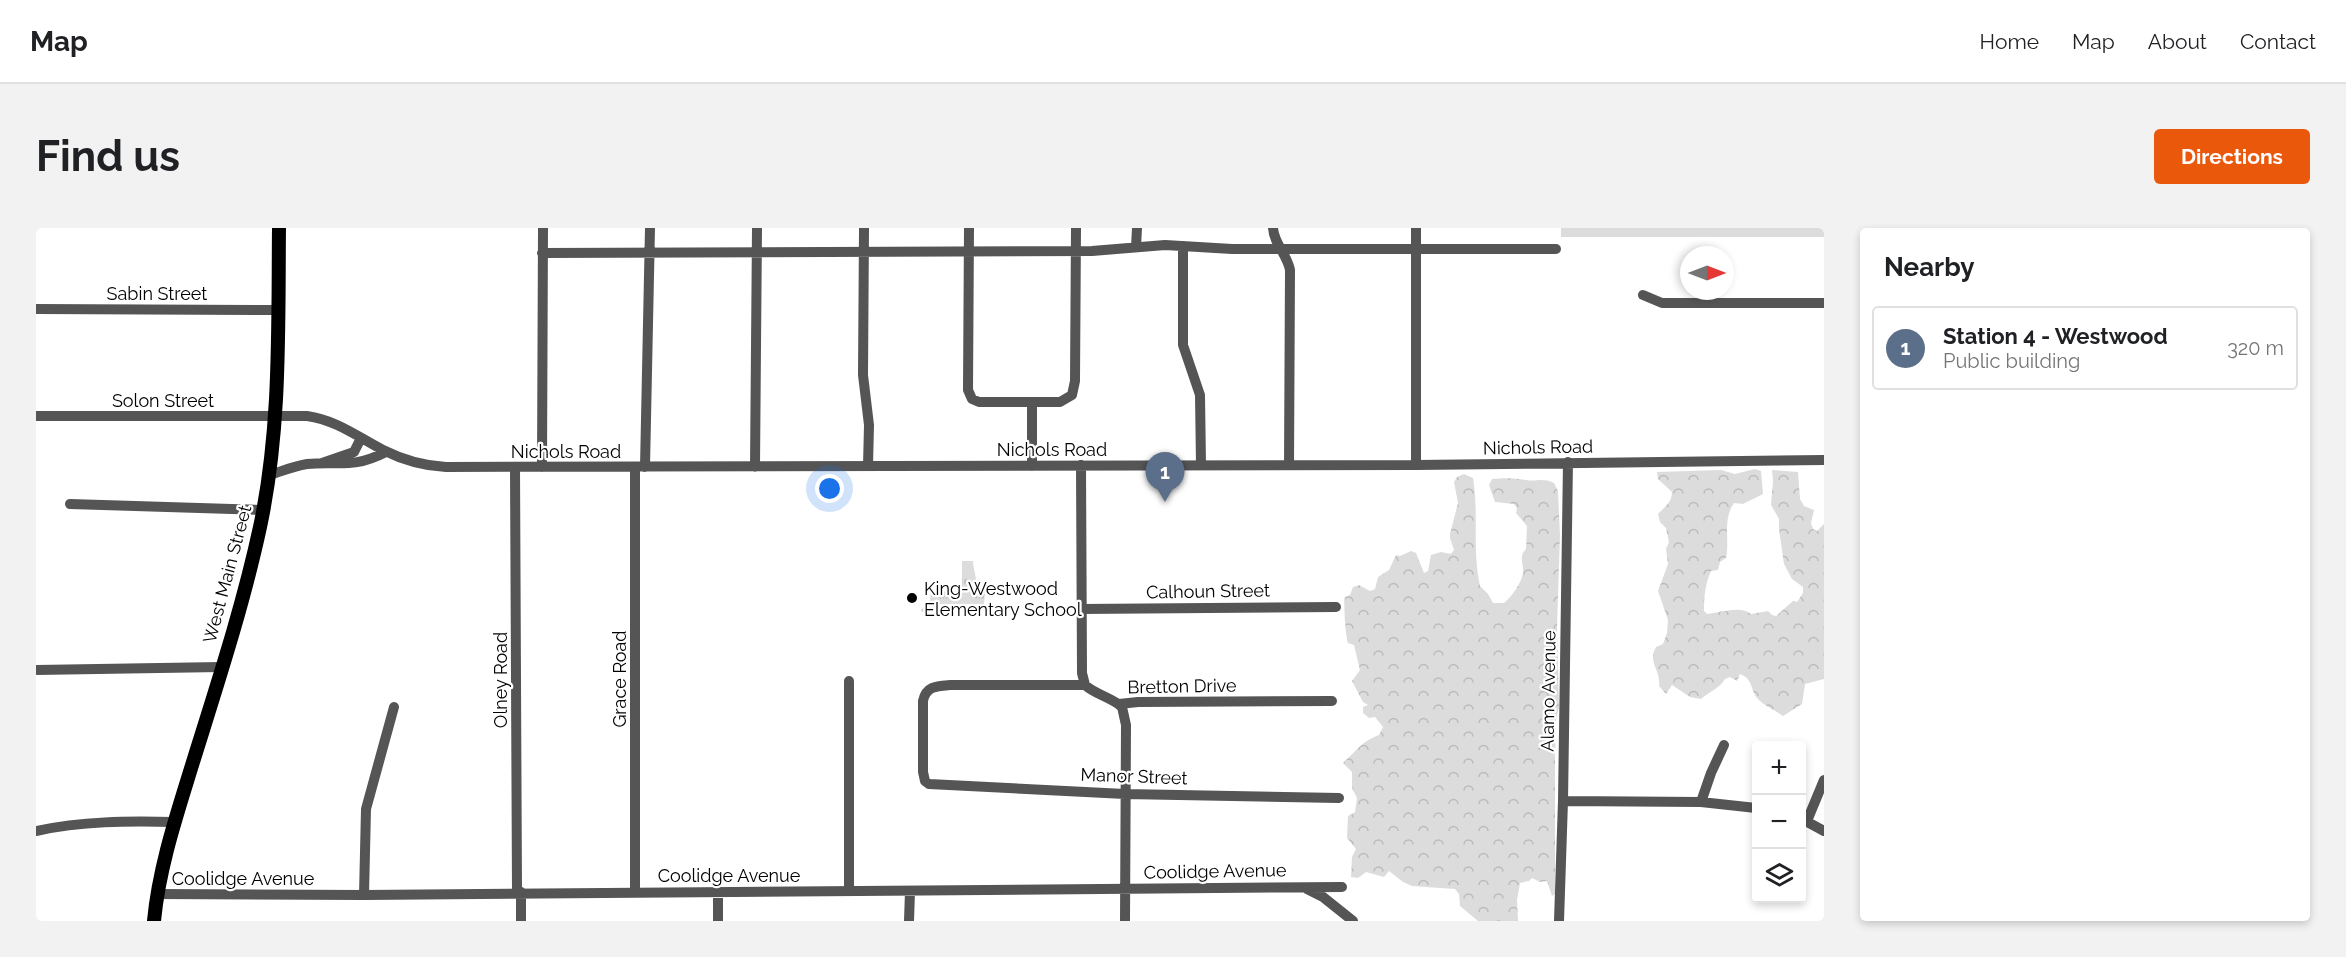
<!DOCTYPE html>
<meta charset="utf-8">
<style>
body{margin:0;font-family:Raleway,sans-serif;background:#f2f2f2;color:#202124}
.controls{position:absolute;right:18px;bottom:18px;display:grid;overflow:hidden;border-radius:6px;box-shadow:0 3px 9px #0003}
.controls button{width:54px;height:54px;display:grid;place-items:center;padding:0;border:0;border-bottom:2px solid #e0e0e0;background:#fff;color:#202124;font:30px sans-serif}
.compass{position:absolute;left:1644px;top:18px;width:54px;height:54px;border-radius:50%;background:#fff;box-shadow:0 3px 9px #0003;rotate:90deg}
.you{position:absolute;left:794px;top:261px;width:21px;height:21px;margin:-15px;border:4px solid #fff;border-radius:50%;background:#1a73e8;box-shadow:0 0 0 9px #1a73e833}
.badge{display:grid;place-items:center;width:39px;height:39px;border-radius:50%;background:#ea580c;color:#fff;font-size:20px;font-weight:700}
.pin{position:absolute;translate:-50% -50px;filter:drop-shadow(0 2px 3px #0008)}
.pin::after{content:'';position:absolute;top:32px;width:21px;height:18px;background:inherit;clip-path:polygon(0 0,100% 0,50% 100%)}
.list{margin:0;padding:0;list-style:none}
h2{display:flex;justify-content:space-between;align-items:center;height:78px;margin:0;padding:0 24px;font-size:26px}
h2 small{font-size:20px;font-weight:400;color:#757577}
.list li{display:grid;grid-template-columns:39px 1fr auto;gap:18px;align-items:center;box-sizing:border-box;height:84px;margin:0 12px 12px;padding:0 12px;border:2px solid #e0e0e0;border-radius:6px}
.list b{display:block;font-size:22px;white-space:nowrap}
.list p{margin:0;font-size:20px;white-space:nowrap;color:#757577}
.list em{font-size:20px;font-style:normal;color:#757577}
.icon{flex:none;width:33px;height:33px;fill:none;stroke:currentColor;stroke-width:2;stroke-linecap:round;stroke-linejoin:round}
.map{position:relative;flex:none;width:1788px;height:693px;overflow:hidden;border-radius:6px}
header{display:flex;align-items:center;gap:36px;box-sizing:border-box;height:84px;padding:0 30px;background:#fff;border-bottom:2px solid #e0e0e0}
header strong{font-size:28px}
nav{display:flex;gap:33px;margin-inline-start:auto;font-size:21px}
.intro{display:flex;align-items:center;justify-content:space-between;box-sizing:border-box;height:144px;padding:0 36px}
h1{margin:0;font-size:42px}
.button{padding:15px 27px;border-radius:6px;background:#ea580c;color:#fff;font-size:21px;font-weight:700}
main{display:flex;gap:36px;padding:0 36px}
aside{flex:1;background:#fff;border-radius:6px;box-shadow:0 3px 9px #0003}
.map>svg:first-child{display:block}
.grass{fill:url(#grass-tufts)}
.forest{fill:url(#forest-crowns)}
.pitch{fill:#dcdcdc}
.lines{fill:none;stroke-linecap:round;stroke-linejoin:round}
.minor{stroke:#555;stroke-width:10}
.major{stroke:#000;stroke-width:14}
.poi-dot{fill:#000;stroke:#fff;stroke-width:2}
.labels{text-anchor:middle;dominant-baseline:central;stroke-width:4.5;stroke-linejoin:round;paint-order:stroke}
.street-label{font-size:18px;fill:#000;stroke:#fff}
.poi-label{font-size:18px;fill:#000;stroke:#fff;text-anchor:start}
</style>
<header>
<strong>Map</strong>
<nav><a>Home</a><a>Map</a><a>About</a><a>Contact</a></nav>
</header>
<div class="intro"><h1>Find us</h1><a class="button">Directions</a></div>
<main>
<div class="map">
<svg width="1788" height="693" viewBox="0 0 1788 693">
<defs>
<pattern id="grass-tufts" width="24" height="20" patternUnits="userSpaceOnUse" patternTransform="scale(1.5)"><rect width="24" height="20" fill="#dcdcdc"/><path d="M3 7l-1-3M5 7V3M7 7l1-3M15 17l-1-3M17 17v-4M19 17l1-3" fill="none" stroke="#bbb"/></pattern>
<pattern id="forest-crowns" width="20" height="18" patternUnits="userSpaceOnUse" patternTransform="scale(1.5)"><rect width="20" height="18" fill="#dcdcdc"/><path d="M2 6a3 3 0 1 1 6 0M12 15a3 3 0 1 1 6 0" fill="none" stroke="#bbb"/></pattern>
</defs>
<rect width="100%" height="100%" fill="#fff"/>
<path class="grass" d="M926 333H937C937 342 942 350 939 358L949 364 948 376H897L888 385 885 382 894 372 895 364 926 363Z"/>
<path class="forest" d="M1719 241 1725 243 1727 266 1707 276 1698 275C1686 292 1694 312 1690 330L1684 334 1682 342 1675 343C1669 356 1668 369 1668 383L1671 386C1684 385 1705 377 1715 386L1732 383 1736 387 1740 388 1757 373 1761 374 1767 365V359L1756 351 1748 336 1743 301V291L1735 277 1737 253 1736 242 1762 244 1764 271 1768 278 1778 282 1775 295 1777 301 1781 303 1788 296V451L1769 456 1766 476 1747 488C1739 482 1730 479 1723 472 1714 464 1718 451 1704 446L1701 453 1694 449 1689 451C1683 461 1674 463 1665 471L1654 469 1636 457 1630 466 1623 458C1625 442 1611 434 1620 419L1627 416 1631 405 1632 392 1622 363 1632 336 1630 321 1633 314 1630 300 1624 294 1622 286C1628 279 1636 275 1636 264L1622 251 1621 244 1685 242 1699 246Z
M1428 246 1437 250C1443 285 1436 322 1444 358L1452 366 1457 375H1468C1476 368 1485 356 1487 345 1488 335 1482 329 1490 321L1491 298 1480 285 1481 280 1478 276 1459 274 1453 257 1456 251C1469 250 1477 250 1490 252 1500 254 1507 249 1518 255L1522 263 1524 307 1521 399 1523 479 1520 491 1519 529V666L1516 668 1511 653 1504 654 1496 650 1493 653 1484 655 1481 672 1482 693H1442L1424 678 1423 666 1419 661 1376 658 1367 654 1353 643 1348 649 1330 644 1322 650 1315 649 1316 629 1320 621 1311 610 1312 588 1319 584 1321 570 1316 560V544L1307 535C1320 523 1326 513 1343 507L1347 499 1339 489 1333 490 1327 485V479L1332 477 1327 474 1316 453 1324 442 1318 417 1312 415C1310 410 1307 376 1309 369L1314 367 1317 359 1323 357 1334 363 1339 361 1342 349 1353 342 1360 327 1364 328 1375 323 1380 325 1388 345 1392 343 1395 327 1405 324 1415 326 1418 322 1414 310V306L1422 275 1418 254 1421 249Z"/>
<path class="pitch" d="M1525 0H1788V9H1525Z"/>
<g class="lines">
<path class="minor" d="M828 0 827 147 833 197 832 238
M933 0 932 162 936 171 943 174H1024L1036 167 1039 153 1040 0
M1237 0C1238 16 1251 26 1254 42L1253 237
M1147 18V117L1164 167 1165 237
M1100 19 1101 0
M506 25 1056 23 1129 17 1196 21H1520
M1607 67 1626 75H1788
M0 81 242 82
M996 175V238
M0 188H271C300 192 322 209 347 222 367 232 388 238 410 239L1380 237 1788 232
M286 235 318 224 325 210
M1045 237 1046 445 1049 457
M1380 237V0
M479 239 481 664
M506 239 507 0
M599 239V663
M609 239 614 0
M719 239 721 0
M234 247C246 243 258 238 271 236 305 233 316 241 350 224
M34 276 227 282
M1045 381 1300 379
M0 442 185 439
M813 453V663
M1083 476 1102 474 1296 473
M1527 573 1665 574 1720 580
M1665 574 1675 545 1688 517
M1766 591 1788 603
M1771 593 1788 552
M0 603C46 593 91 593 138 594
M1271 661 1287 669 1317 693
M120 666 328 667 1306 659
M328 667 330 581 358 479
M485 693V664
M682 693V663
M873 693 874 663
M1089 693 1090 497 1086 479C1075 469 1060 467 1049 457H914C901 458 890 458 887 473V544L889 553 893 556 1089 566 1303 570
M1523 693 1527 573 1532 234"/>
<path class="major" d="M118 693C123 639 141 586 157 534 181 457 207 378 224 299 245 201 242 99 243 0"/>
</g>
<circle class="poi-dot" cx="876" cy="370" r="6"/>
<g class="labels">
<g class="street-label">
<text x="121" y="65">Sabin Street</text>
<text x="127" y="172">Solon Street</text>
<text transform="translate(1502 219) rotate(-1)">Nichols Road</text>
<text x="1016" y="221">Nichols Road</text>
<text x="530" y="223">Nichols Road</text>
<text transform="translate(191 346) rotate(-75)">West Main Street</text>
<text transform="translate(1172 363) rotate(-1)">Calhoun Street</text>
<text transform="translate(583 451) rotate(-90)">Grace Road</text>
<text transform="translate(464 452) rotate(-90)">Olney Road</text>
<text transform="translate(1146 458) rotate(-1)">Bretton Drive</text>
<text transform="translate(1512 463) rotate(-89)">Alamo Avenue</text>
<text transform="translate(1098 548) rotate(2)">Manor Street</text>
<text transform="translate(1179 643) rotate(-1)">Coolidge Avenue</text>
<text x="693" y="647">Coolidge Avenue</text>
<text x="207" y="650">Coolidge Avenue</text>
</g>
<g class="poi-label">
<text x="888" y="360">King-Westwood<tspan x="888" dy="21">Elementary School</tspan></text>
</g>
</g>
</svg>
<div class="controls">
<button>+</button>
<button>−</button>
<button><svg class="icon" aria-label="layers" viewBox="0 0 24 24"><path d="M12 4l9 5-9 5-9-5zM3 14l9 5 9-5"/></svg></button>
</div>
<svg class="compass" viewBox="-18 -18 36 36"><path d="M0-13l5 13h-10z" fill="#e53935"/><path d="M0 13l5-13h-10z" fill="#757577"/></svg>
<div class="you"></div>
<div class="pin badge" style="left:1129px;top:274px;background:#5c6f8a">1</div>
</div>
<aside>
<h2>Nearby<small></small></h2>
<ul class="list">
<li><span class="badge" style="background:#5c6f8a">1</span><div><b>Station 4 - Westwood</b><p>Public building</p></div><em>320 m</em></li>
</ul>
</aside>
</main>
